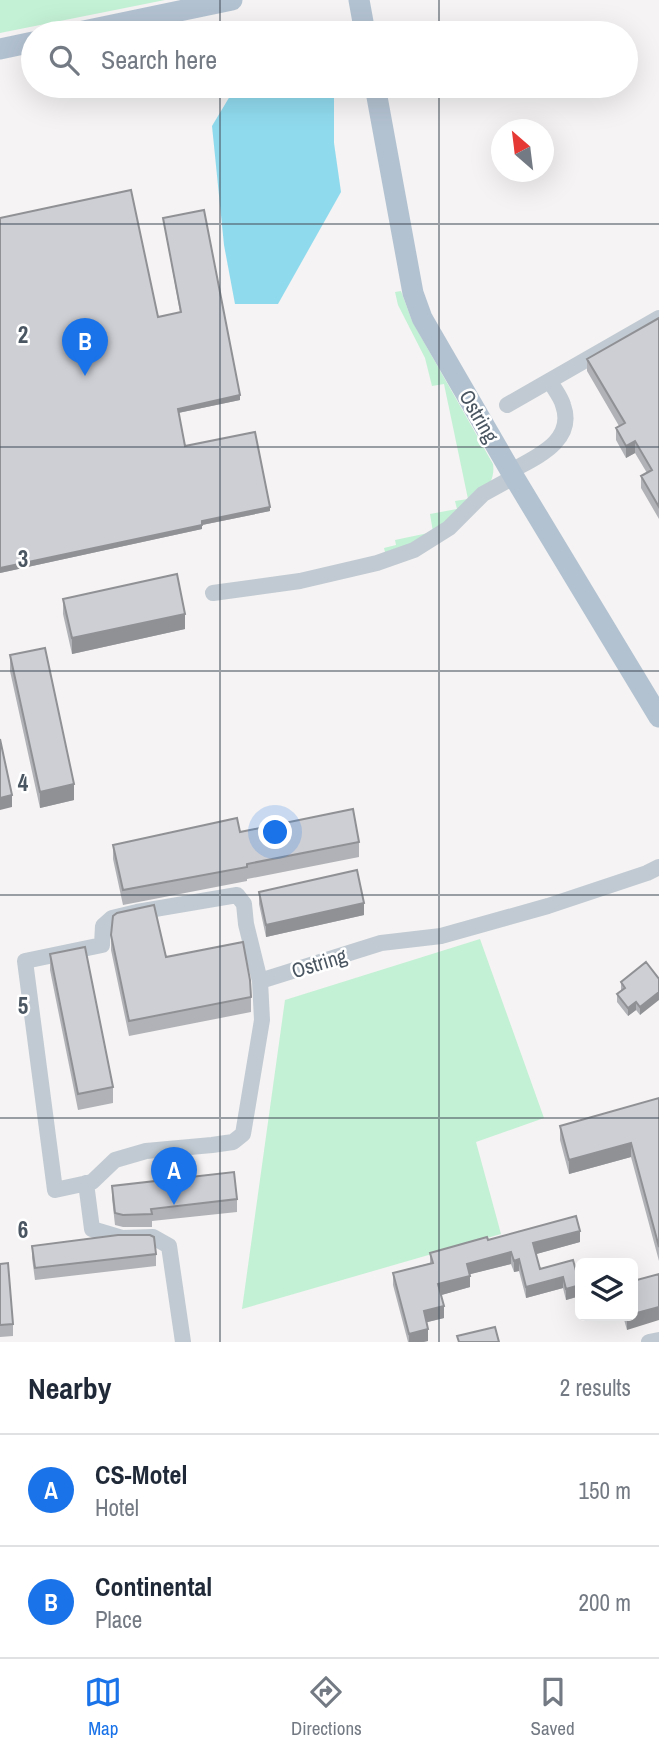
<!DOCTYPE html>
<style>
body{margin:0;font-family:"Archivo Narrow",sans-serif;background:#f6f6f7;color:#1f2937}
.controls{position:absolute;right:21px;bottom:21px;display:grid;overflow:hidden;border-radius:10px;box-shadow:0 7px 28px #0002}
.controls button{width:63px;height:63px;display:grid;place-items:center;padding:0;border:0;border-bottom:2px solid #e0e1e3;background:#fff;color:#1f2937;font:35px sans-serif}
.compass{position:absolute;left:491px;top:119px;width:63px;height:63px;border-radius:50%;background:#fff;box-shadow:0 7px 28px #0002;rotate:332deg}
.you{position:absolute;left:276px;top:833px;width:24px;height:24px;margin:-18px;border:5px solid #fff;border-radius:50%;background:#1a73e8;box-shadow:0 0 0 10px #1a73e833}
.badge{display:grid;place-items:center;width:46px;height:46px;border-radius:50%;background:#1a73e8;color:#fff;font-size:23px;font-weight:700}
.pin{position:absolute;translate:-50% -58px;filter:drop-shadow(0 2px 4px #0008)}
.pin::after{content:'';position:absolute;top:37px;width:24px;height:21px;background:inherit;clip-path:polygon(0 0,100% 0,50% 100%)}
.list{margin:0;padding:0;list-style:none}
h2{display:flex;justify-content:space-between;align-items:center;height:91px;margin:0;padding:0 28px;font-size:30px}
h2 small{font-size:23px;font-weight:400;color:#747a83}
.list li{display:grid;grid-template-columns:46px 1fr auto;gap:21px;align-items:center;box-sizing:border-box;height:112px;padding:0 28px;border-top:2px solid #e0e1e3}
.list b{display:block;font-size:26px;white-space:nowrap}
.list p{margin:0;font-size:23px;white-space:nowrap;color:#747a83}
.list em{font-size:23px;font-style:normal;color:#747a83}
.icon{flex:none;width:38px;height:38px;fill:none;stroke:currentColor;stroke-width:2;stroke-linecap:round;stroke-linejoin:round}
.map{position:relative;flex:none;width:659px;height:1342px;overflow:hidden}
.search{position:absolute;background:#fff;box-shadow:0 7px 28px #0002;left:21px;right:21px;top:21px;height:77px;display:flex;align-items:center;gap:18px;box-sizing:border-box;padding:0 24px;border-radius:38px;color:#747a83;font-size:26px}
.sheet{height:315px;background:#fff}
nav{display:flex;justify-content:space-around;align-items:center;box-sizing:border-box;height:98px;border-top:2px solid #e0e1e3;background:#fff;font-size:19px;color:#747a83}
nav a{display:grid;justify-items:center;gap:4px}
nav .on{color:#1a73e8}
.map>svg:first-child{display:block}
.green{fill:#c3f1d5}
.water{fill:#90daee}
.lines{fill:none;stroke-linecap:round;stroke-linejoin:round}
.minor{stroke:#c1cad2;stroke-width:16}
.major{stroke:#b3c2d1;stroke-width:21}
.wall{fill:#b0b2b7}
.shaded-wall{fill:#909195}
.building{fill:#cdcfd5;stroke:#909195;stroke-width:2}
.grid{fill:none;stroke:#4a5661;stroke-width:2;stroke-opacity:0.55}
.labels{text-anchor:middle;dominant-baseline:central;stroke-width:5;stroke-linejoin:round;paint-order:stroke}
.street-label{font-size:21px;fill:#4a5661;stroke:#fff}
.grid-label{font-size:23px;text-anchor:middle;font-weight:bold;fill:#4a5661;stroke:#fff;stroke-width:5;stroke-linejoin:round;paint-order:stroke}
</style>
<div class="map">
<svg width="659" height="1342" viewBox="0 0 659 1342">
<rect width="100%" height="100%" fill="#f5f3f3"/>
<path class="green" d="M0 0H165L0 33Z
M401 291 412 321 493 464C494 471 493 477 490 483L443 528 386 556 384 548 396 545 395 540 433 532 430 514 457 509 455 501 468 499 444 384 432 386 425 358 398 305 395 292Z
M480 939 544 1118 476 1142 501 1234 242 1309 285 1000Z"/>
<path class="water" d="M305 23 327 33H276L283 29Z
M236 86H334V143L341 192 278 304H235L224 245 212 126Z"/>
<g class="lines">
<path class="minor" d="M507 405 659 318
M511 471C536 457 576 441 563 405 561 397 554 389 550 381
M213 593 300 581 377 563 414 550 449 528 483 494 514 477
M237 895 244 904 246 924 260 981 262 1020 243 1134 233 1142 212 1145 146 1151 115 1160 92 1182 55 1190 25 961 102 945 103 926 112 918 137 912Z
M260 981 381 943 441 936 548 906 647 873 659 867
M86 1183 92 1229 122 1238 153 1237 169 1246 183 1342
M649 1342 659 1340"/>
<path class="major" d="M359 0 365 33
M74 33 232 0
M0 49 33 42
M375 86 413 293 422 318 514 477 659 717"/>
</g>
<path class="wall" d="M143 86H172V87L145 92Z
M0 218 158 317 180 312 163 218 240 400 178 413 185 446 270 511 202 525V529L0 573Z
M659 318V519L641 488V476L647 473 635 453 626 458 616 440V428L619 426 587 371V359Z
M63 599 185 629 72 654 63 614Z
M10 655 74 800 40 808 10 671Z
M240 832 359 842V857L247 879V881L123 905 113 859V845Z
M259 892 364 915 266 937 259 904Z
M111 935 166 957 251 997V1012L129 1036 111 950Z
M50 954 113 1087V1103L78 1110 50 970Z
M659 979 640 1015 636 1010 628 1016 617 1002V994L621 991V982Z
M659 1098V1261L631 1157 569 1174 560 1140V1126Z
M112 1186 237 1199V1212L152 1221V1227H123L115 1225 112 1198Z
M488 1240 580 1242 536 1254 540 1269 573 1260 580 1296 566 1300 563 1288 526 1298 519 1271 514 1272 511 1264 470 1274V1287L441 1295 444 1318 427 1322 428 1341 423 1342H408L393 1285V1273L430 1263V1253Z
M32 1246 156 1254V1266L35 1280 32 1258Z
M0 1264 13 1324V1336L0 1337Z
M623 1316H633L627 1330Z"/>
<path class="shaded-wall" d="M240 395V400L178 413V409Z
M635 441V453L626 458V446Z
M270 507V511L202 525V529L0 573V568L202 521Z
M185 614V629L72 654V638Z
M74 784V800L40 808V792Z
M12 795V807L0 810V798Z
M364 903V915L266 937V925Z
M659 992V1000L640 1015V1007Z
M636 1002V1010L628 1016V1008Z
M631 1143V1157L569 1174V1160Z
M580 1231V1242L533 1255V1243Z
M511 1252V1264L467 1275V1264Z
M519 1259V1271L514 1272V1261Z
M470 1276V1287L438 1296V1284Z
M563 1277V1288L526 1298V1287Z
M580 1285V1296L566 1300V1289Z
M444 1306V1318L424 1323V1311Z
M659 1307V1320L627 1330V1316H633V1314Z
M428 1329V1341L423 1342H409V1334Z"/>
<path class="building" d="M131 190 158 317 181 312 163 218 204 210 240 395 178 409 185 446 255 432 270 507 202 521V525L0 568V218Z
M659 318V507L641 476 652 470 635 441 626 446 616 428 625 423 587 359Z
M177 574 185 614 72 638 63 599Z
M45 648 74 784 40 792 10 655Z
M0 739 12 795 0 798Z
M353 809 359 842 247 864V867L123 890 113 845 237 818 240 832Z
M357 870 364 903 266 925 259 892Z
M154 905 166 957 243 942 250 980 251 997 129 1021 111 935 113 916 117 913Z
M85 947 113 1087 78 1094 50 954Z
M646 962 659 979V992L640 1007 636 1002 628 1008 617 994 625 988 621 982Z
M659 1098V1247L631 1143 569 1160 560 1126Z
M234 1172 237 1199 151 1209 152 1214 123 1215 115 1213 112 1186Z
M576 1216 580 1231 533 1243 540 1269 573 1260 580 1285 566 1289 563 1277 526 1287 519 1259 514 1261 511 1252 467 1264 470 1276 438 1284 444 1306 424 1311 428 1329 409 1334 393 1273 433 1263 430 1253 487 1237 488 1240Z
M118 1235H150L154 1237 156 1254 35 1268 32 1246Z
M8 1263 13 1324 0 1325V1264Z
M659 1274V1307L633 1314V1281Z
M495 1327 499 1342H459L457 1336Z"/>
<path class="grid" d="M220 0V33M439 0V33M220 86V1342M439 86V1342M0 224H659M0 447H659M0 671H659M0 895H659M0 1118H659"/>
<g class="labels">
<g class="street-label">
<text transform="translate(479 416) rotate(60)">Ostring</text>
<text transform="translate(319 963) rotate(-17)">Ostring</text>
</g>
</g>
<g class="grid-label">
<text x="23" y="343">2</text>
<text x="23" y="567">3</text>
<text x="23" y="791">4</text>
<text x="23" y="1014">5</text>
<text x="23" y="1238">6</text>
</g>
</svg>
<div class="controls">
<button><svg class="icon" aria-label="layers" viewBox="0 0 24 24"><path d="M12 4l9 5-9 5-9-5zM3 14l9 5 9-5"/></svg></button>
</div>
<svg class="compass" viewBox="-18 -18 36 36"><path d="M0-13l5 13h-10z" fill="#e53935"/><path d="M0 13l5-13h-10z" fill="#747a83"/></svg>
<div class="you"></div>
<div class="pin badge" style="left:174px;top:1205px">A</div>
<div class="pin badge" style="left:85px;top:376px">B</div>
<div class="search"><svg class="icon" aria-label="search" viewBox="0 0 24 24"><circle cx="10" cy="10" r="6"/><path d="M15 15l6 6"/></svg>Search here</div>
</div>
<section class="sheet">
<h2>Nearby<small>2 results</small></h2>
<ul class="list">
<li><span class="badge">A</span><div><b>CS-Motel</b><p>Hotel</p></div><em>150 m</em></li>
<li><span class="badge">B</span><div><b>Continental</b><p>Place</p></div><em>200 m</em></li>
</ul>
</section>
<nav>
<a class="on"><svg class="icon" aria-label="map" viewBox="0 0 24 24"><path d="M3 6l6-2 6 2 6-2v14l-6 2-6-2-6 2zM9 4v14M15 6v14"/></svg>Map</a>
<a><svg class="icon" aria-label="directions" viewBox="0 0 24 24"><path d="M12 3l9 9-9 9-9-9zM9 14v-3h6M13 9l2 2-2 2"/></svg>Directions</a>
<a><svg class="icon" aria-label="saved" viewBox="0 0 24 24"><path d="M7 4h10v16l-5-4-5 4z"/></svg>Saved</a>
</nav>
